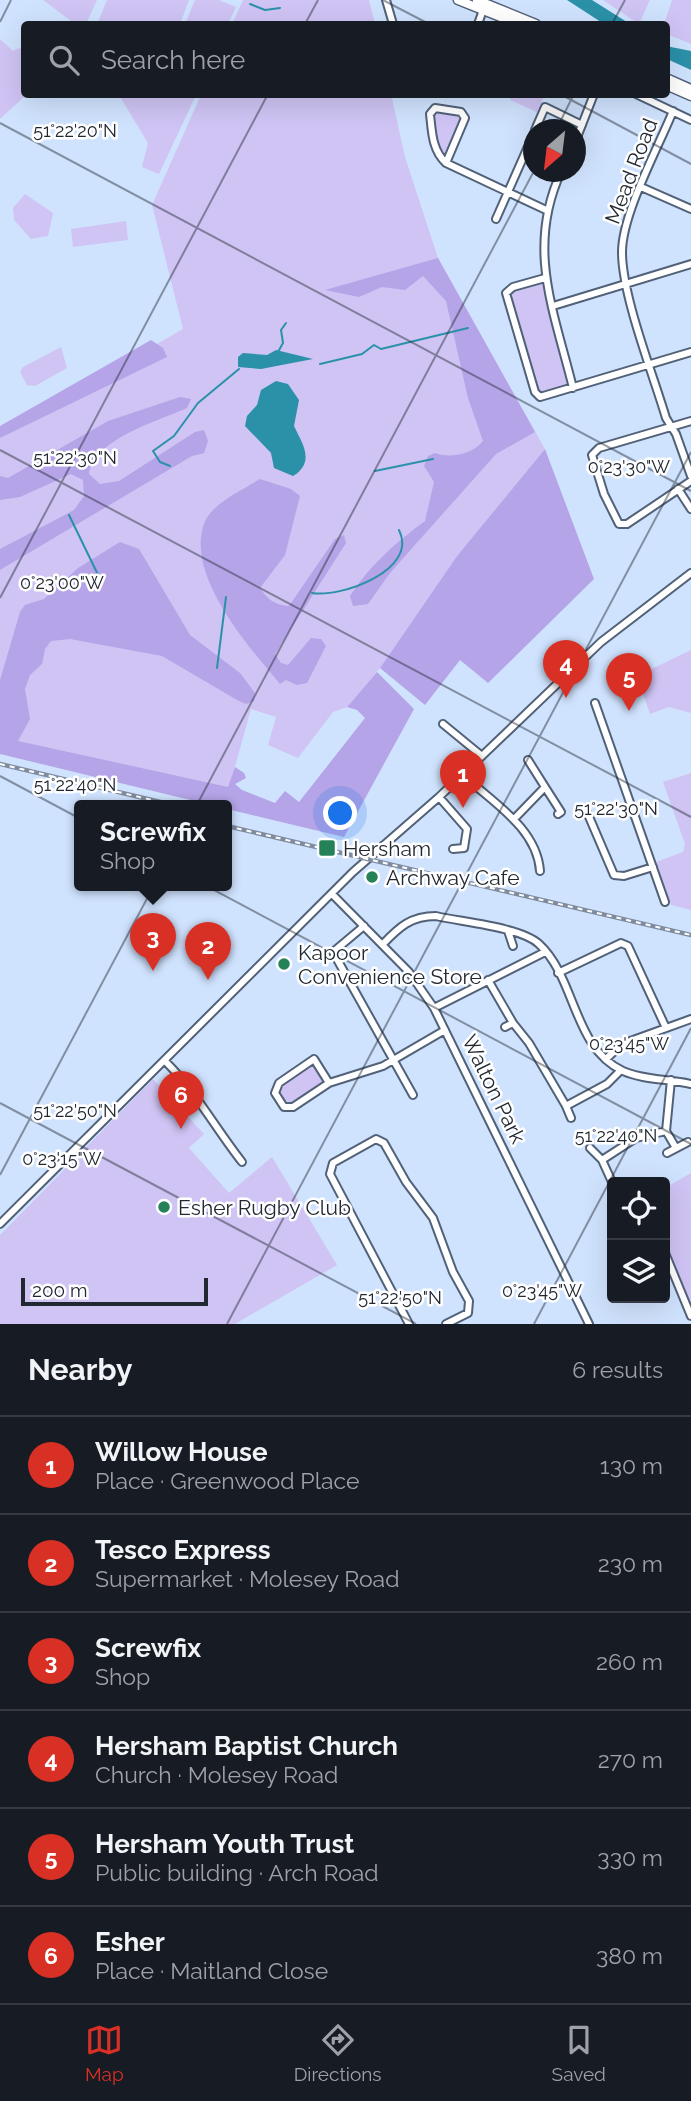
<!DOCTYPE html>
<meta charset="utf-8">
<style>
body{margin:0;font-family:Raleway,sans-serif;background:#242831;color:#f1f3f6}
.controls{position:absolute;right:21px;bottom:21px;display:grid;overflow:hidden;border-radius:7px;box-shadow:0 7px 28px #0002}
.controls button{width:63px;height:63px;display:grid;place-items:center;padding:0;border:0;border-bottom:2px solid #363941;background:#171b24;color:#f1f3f6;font:35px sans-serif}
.compass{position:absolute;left:523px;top:119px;width:63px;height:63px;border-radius:50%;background:#171b24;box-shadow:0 7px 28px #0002;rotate:208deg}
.scale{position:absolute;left:21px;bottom:18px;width:187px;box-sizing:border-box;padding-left:7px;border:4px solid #212832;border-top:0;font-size:19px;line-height:24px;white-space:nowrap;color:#212832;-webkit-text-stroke:5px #fff;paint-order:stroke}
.you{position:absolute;left:341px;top:814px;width:24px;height:24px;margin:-18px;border:5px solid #fff;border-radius:50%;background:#1a73e8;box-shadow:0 0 0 10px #1a73e833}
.badge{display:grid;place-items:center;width:46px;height:46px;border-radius:50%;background:#d93025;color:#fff;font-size:23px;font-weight:700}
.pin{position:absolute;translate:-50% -58px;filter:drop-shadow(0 2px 4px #0008)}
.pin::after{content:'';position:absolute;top:37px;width:24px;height:21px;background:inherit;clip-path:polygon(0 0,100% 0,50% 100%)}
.popup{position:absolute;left:74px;top:800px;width:158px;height:91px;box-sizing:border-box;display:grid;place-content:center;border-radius:7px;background:#171b24;filter:drop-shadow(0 2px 5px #0005);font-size:23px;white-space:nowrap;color:#9ea1a6}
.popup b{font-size:26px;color:#f1f3f6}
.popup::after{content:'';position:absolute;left:50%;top:100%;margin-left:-14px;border:14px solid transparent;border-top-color:#171b24}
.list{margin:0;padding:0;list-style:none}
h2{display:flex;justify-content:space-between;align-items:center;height:91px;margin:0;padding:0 28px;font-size:30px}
h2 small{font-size:23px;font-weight:400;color:#9ea1a6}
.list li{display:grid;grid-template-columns:46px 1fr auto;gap:21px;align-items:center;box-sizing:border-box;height:98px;padding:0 28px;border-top:2px solid #363941}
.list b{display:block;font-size:26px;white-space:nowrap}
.list p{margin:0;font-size:23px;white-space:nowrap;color:#9ea1a6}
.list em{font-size:23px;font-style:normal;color:#9ea1a6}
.icon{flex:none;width:38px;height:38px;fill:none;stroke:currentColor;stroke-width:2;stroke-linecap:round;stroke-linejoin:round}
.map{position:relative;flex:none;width:691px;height:1324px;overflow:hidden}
.search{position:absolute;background:#171b24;box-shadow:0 7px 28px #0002;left:21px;right:21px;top:21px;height:77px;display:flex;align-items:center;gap:18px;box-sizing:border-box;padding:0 24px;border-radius:7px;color:#9ea1a6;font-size:26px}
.sheet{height:679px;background:#171b24}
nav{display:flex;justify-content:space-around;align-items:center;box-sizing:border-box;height:98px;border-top:2px solid #363941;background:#171b24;font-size:19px;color:#9ea1a6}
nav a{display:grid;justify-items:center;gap:4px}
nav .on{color:#d93025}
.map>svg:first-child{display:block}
.green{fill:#cfc4f4}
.forest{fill:#b5a4e7}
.water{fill:#2b91a9}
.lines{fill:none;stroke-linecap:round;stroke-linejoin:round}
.stream{stroke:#2b91a9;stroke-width:2}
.minor-casing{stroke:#516178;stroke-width:10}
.major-casing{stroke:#516178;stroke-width:11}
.minor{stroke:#fff;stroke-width:6}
.major{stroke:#fff;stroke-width:8}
.rail-casing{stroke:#7f8ca0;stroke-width:4.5}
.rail{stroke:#fff;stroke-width:2;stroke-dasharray:5;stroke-linecap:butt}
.ticks{fill:none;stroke:#212832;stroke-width:2;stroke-opacity:0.45}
.poi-dot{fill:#258258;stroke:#fff;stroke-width:2.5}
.labels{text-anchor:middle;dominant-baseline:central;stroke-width:5;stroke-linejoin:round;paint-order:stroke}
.street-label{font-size:21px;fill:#212832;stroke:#fff}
.poi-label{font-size:21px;fill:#212832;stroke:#fff;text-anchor:start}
.ticks-label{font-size:18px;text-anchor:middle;fill:#212832;stroke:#fff;stroke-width:5;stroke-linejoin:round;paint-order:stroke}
</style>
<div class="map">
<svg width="691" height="1324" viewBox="0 0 691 1324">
<rect width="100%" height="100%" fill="#d0e3fe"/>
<path class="green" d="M43 0H97L86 24H75Z
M107 0H189L180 24H97Z
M195 0H219L236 7 228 24H185Z
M243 0H369L375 24H232Z
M603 0H650L639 24Z
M672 0H691V44L667 34 666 24H664Z
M0 39 13 51 19 48 24 51 26 95 0 119Z
M132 94 196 95 159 174 142 167 148 143 119 95Z
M391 94 405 157 438 258 545 449 457 556 380 668 347 707 333 712 298 758 268 745 276 717 251 709 229 788 0 738V434L183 329 152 205 201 95Z
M513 95 544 96 537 112 510 100Z
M438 112 460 117 444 155C436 146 430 122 438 112Z
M25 194 53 213 48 236 31 239 14 220 13 208Z
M126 221 128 240 73 247 71 229Z
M545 278 573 388 537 395 507 290Z
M61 347 67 368 35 386 27 385 20 372 23 367Z
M691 650V713L669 707 650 714 637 676Z
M691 773V910L671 905 656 862 683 852 685 844 663 782Z
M310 1067 318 1069 324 1084 294 1104 286 1101 280 1093 283 1085Z
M153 1079 204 1134 189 1148 229 1193 272 1157 337 1265 235 1324H0V1235Z
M691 1173V1307L665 1248V1188Z"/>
<path class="forest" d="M438 258 535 432 496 454 390 573 368 604 353 606 350 596C370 565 395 543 425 521L434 482 424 466 428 456 435 453C450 459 473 454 483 441L468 398 446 301 423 276 405 290 382 287 359 297 325 290Z
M151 340 163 348 167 357 0 438V426Z
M180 397 191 399 187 408C158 421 94 439 89 474L100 484 119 481 195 432 204 430 208 441 204 453 192 456 0 570V549L74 510 84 496 83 480 71 474 20 497 0 500V476L8 478 108 421Z
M545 449 594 579 488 683 460 660 425 705 380 668 457 556Z
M260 479 291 489 300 496 285 555 260 588C268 600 275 605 289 606L335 539 344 535 346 543 275 654 281 663 288 665 311 638 321 639 326 646 307 683 297 685 286 680 280 684C250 648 188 579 203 527 209 504 241 491 260 479Z
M120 542 139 549 190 635 240 673 255 693 254 701 246 704 237 700 162 656 70 639 51 641 45 649 42 664 30 675 25 689 30 719 18 741 228 787 235 767 244 773 246 778 235 784 242 790 275 803 285 791 299 802 365 718 357 710 347 707 377 672 414 709 344 837 227 809V805H211L0 754V680L20 612 25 605 44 599 78 568Z"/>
<path class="water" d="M567 0H592L630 24H604Z
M666 46 691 51V70L667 59Z
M276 350 313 359 261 369 238 367V357L243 353 267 355Z
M276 381 288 384 299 400 294 426C302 443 316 462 293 476L274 468 271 453 245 426 247 416 257 405 261 390Z"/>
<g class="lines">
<path class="stream" d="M250 4 265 10 280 8
M278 352 283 343 281 330 286 323
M320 364 362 354 374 345 381 349 468 328
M170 466 160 462 153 451 174 436 198 403 239 369
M375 471 433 459
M69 515 102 583
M312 593C341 598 419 570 399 530
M217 668 226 597"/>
<defs>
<path id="minor" d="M386 0 393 24
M478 24 483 10
M636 94 691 120
M673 111C658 148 622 214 622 252 622 296 653 374 666 418L676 434 691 476
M535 130 545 107 582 125
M576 140 594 94
M446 163 465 118 461 112 435 108 430 114C432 132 432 150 446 163L546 210
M561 172C526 248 554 311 573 388
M641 187 691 209
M496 219 534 133
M545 278 513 287 506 293 535 392 540 397 691 352
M553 306 691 264
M691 421 599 448 592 455 604 494 619 524H627L691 481
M678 489 691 509
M595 703 665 902
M443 724 482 756
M528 760 545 787
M463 775C492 802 537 828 540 871
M439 797 467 829 464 848 453 849
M587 812 614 875 624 876 653 867
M515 818 545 787 561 812 558 814
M332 894 409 972 434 1008 589 1324
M364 926 333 952 413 1095
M508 931 513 946
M383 944C399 927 411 916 436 916 461 922 521 927 539 944 576 978 573 1048 623 1071 643 1080 669 1079 691 1084
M558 973 621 943 628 946 666 1028
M488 980 513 1023
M434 1008 545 952
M505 1027 513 1023 529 1043 566 1106
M606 1059 622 1044 691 1019
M166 1062C196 1092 216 1129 242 1162
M671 1080 666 1131 676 1148
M329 1083 314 1059 279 1083 275 1093 284 1107H293L329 1083 383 1066 445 1030
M571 1118 566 1106 607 1084 621 1070
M590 1148 602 1160 612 1182
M667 1153 688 1142
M602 1160 636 1138 666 1131
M0 1224 353 872 439 797 601 642 691 573
M665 1253 691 1316
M409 1324 330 1174 333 1163 376 1139 384 1143 406 1182 433 1218 453 1272 469 1301 468 1313 446 1324"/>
<path id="major" d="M458 0 518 24
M477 0 536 24
M666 78 691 89
M666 85 691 96"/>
</defs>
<use href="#minor" class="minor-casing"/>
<use href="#major" class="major-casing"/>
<use href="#minor" class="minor"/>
<use href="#major" class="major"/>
<defs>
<path id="rail" d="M0 764 173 805
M227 826 691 935"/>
</defs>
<use href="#rail" class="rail-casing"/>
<use href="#rail" class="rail"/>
</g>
<path class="ticks" d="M383 0 429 24M0 22 11 0M305 24 318 0M612 24 625 0M560 94 691 164M0 123 691 491M556 130 574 94M0 450 691 817M0 598 268 94M0 776 691 1144M0 1103 416 1324M0 1175 534 171M227 1324 691 452M534 1324 691 1028"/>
<g class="poi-dot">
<rect x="318" y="839" width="18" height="18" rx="3.5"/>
<circle cx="372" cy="877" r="7"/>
<circle cx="284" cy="964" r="7"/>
<circle cx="164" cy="1207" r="7"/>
</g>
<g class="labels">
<g class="street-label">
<text transform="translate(631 171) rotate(-69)">Mead Road</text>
<text transform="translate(494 1089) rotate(64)">Walton Park</text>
</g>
<g class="poi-label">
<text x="343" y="848">Hersham</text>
<text x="386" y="877">Archway Cafe</text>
<text x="298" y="952">Kapoor<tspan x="298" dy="24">Convenience Store</tspan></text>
<text x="178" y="1207">Esher Rugby Club</text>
</g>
</g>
<g class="ticks-label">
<text x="75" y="137">51°22'20"N</text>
<text x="75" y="464">51°22'30"N</text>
<text x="629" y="473">0°23'30"W</text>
<text x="62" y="589">0°23'00"W</text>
<text x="75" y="791">51°22'40"N</text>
<text x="616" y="815">51°22'30"N</text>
<text x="629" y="1050">0°23'45"W</text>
<text x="75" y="1117">51°22'50"N</text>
<text x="616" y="1142">51°22'40"N</text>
<text x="62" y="1165">0°23'15"W</text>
<text x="542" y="1297">0°23'45"W</text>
<text x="400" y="1304">51°22'50"N</text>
</g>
</svg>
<div class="controls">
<button><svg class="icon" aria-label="locate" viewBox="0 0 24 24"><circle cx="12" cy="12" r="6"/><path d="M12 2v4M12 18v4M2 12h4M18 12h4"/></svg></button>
<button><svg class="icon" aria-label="layers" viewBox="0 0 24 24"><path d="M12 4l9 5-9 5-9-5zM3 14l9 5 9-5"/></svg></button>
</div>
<svg class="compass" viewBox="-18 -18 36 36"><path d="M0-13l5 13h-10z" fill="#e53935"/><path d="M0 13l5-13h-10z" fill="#9ea1a6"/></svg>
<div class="scale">200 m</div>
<div class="you"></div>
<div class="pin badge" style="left:463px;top:808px">1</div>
<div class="pin badge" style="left:208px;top:980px">2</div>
<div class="pin badge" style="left:153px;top:971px">3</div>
<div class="popup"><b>Screwfix</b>Shop</div>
<div class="pin badge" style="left:566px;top:698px">4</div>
<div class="pin badge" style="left:629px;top:711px">5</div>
<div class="pin badge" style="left:181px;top:1129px">6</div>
<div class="search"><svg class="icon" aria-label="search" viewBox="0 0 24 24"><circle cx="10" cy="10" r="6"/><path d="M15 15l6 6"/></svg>Search here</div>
</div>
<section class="sheet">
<h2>Nearby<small>6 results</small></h2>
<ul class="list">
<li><span class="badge">1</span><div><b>Willow House</b><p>Place · Greenwood Place</p></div><em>130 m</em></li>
<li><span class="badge">2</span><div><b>Tesco Express</b><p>Supermarket · Molesey Road</p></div><em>230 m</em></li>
<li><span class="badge">3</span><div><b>Screwfix</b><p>Shop</p></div><em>260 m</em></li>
<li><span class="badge">4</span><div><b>Hersham Baptist Church</b><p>Church · Molesey Road</p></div><em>270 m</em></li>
<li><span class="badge">5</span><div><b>Hersham Youth Trust</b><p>Public building · Arch Road</p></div><em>330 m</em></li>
<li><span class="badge">6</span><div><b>Esher</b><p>Place · Maitland Close</p></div><em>380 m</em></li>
</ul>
</section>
<nav>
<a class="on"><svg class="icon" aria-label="map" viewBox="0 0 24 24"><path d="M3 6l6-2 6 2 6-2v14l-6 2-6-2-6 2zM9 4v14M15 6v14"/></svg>Map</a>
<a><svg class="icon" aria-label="directions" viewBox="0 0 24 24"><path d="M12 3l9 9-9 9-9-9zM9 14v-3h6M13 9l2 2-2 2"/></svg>Directions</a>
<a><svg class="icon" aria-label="saved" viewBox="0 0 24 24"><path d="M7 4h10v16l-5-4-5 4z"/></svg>Saved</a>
</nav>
